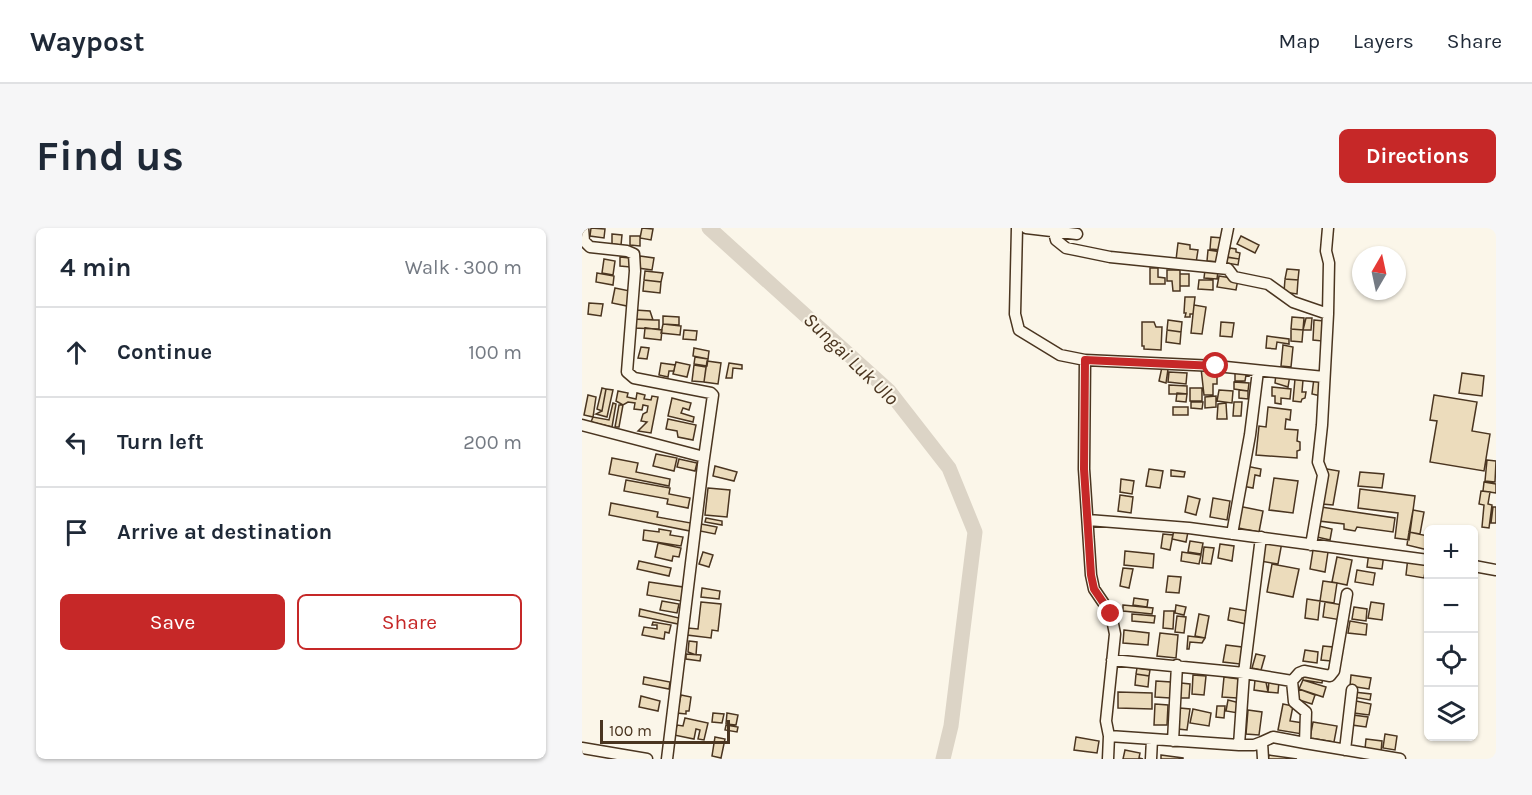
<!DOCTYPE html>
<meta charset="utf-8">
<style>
body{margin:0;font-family:Karla,sans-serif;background:#f6f6f7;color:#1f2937}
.controls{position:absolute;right:18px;bottom:18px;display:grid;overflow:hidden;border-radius:9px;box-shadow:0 2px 4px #0004}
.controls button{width:54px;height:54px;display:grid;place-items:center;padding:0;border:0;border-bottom:2px solid #e0e1e3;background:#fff;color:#1f2937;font:30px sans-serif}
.compass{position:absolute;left:770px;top:18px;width:54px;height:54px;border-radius:50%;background:#fff;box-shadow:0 2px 4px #0004;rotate:9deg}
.scale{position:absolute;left:18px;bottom:15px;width:130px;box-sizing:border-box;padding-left:6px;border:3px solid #4a3520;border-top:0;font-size:16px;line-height:21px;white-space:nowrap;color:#4a3520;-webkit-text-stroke:4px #fbf6e9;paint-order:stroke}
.stop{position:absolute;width:18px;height:18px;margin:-14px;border:4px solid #c62828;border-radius:50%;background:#fff}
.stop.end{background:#c62828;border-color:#fff;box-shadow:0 2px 6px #0008}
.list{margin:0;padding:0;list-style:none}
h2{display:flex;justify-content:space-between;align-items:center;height:78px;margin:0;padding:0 24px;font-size:26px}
h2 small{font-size:20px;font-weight:400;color:#747a83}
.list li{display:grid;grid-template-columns:39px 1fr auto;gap:18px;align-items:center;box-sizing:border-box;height:90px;padding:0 24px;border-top:2px solid #e0e1e3}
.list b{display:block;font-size:22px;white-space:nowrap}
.list em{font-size:20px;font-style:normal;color:#747a83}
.actions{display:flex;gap:12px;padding:18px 24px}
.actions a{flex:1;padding:14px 0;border:2px solid #c62828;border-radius:9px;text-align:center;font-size:21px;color:#c62828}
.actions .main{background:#c62828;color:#fff}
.icon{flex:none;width:33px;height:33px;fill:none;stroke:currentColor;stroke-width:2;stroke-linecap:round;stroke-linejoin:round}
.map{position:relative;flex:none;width:914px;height:531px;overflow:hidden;border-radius:9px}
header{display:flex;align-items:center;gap:36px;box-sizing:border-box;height:84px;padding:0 30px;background:#fff;border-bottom:2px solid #e0e1e3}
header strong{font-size:28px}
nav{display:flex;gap:33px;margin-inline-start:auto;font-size:21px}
.intro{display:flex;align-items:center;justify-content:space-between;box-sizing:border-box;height:144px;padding:0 36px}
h1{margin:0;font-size:42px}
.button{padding:15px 27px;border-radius:9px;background:#c62828;color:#fff;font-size:21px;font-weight:700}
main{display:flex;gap:36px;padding:0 36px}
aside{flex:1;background:#fff;border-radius:9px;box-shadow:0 2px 4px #0004}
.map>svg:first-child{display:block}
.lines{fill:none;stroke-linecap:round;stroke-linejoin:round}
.river{stroke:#dcd4c6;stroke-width:15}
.building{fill:#ecdcbc;stroke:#4a3520;stroke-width:1.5}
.minor-casing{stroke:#4a3520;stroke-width:13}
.minor{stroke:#fbf6e9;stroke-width:10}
.route{stroke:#c62828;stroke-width:8}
.labels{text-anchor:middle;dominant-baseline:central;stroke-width:4.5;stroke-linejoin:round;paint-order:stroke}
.water-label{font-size:20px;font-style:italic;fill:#4a3520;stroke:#fbf6e9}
</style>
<header>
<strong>Waypost</strong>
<nav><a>Map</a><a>Layers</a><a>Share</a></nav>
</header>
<div class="intro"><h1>Find us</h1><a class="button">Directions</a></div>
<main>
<aside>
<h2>4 min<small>Walk · 300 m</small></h2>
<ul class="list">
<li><svg class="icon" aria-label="ahead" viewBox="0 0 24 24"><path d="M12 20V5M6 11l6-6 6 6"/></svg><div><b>Continue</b></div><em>100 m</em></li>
<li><svg class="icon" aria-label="left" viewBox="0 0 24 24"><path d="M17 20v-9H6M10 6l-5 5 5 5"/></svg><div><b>Turn left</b></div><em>200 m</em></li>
<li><svg class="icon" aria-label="arrive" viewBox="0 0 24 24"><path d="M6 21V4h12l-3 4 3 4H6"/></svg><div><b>Arrive at destination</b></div></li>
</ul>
<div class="actions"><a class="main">Save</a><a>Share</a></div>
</aside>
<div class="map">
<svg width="914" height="531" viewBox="0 0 914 531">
<rect width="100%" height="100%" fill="#fbf6e9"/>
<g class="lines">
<path class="river" d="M127 0 307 163 367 240 393 304 369 498 361 531"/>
</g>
<path class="building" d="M9 0 23 1 22 10 8 8Z
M60 0 71 1 69 12 58 10Z
M30 6 40 7 39 17 30 16Z
M48 8H58V18L48 17Z
M659 8 677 17 673 25 655 16Z
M629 9 641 10 640 22 628 21Z
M596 15 608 17V21L616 22 614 35 594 32Z
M648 20 654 21V24L658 25 657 31 644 29 645 22 647 23Z
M626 22 640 24 638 34 625 33Z
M58 28 72 30 70 42 56 40Z
M640 28 657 31 656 37 639 34Z
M38 29 48 30V39L38 38Z
M22 31 33 33 31 47 20 45Z
M568 40H576V49L583 50V56H568Z
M705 41 717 42 716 52 703 51Z
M585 42H598V63H591L590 53H585Z
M623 42 636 43 635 51 622 50Z
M63 43 81 45 79 54 62 52Z
M15 45 32 48 31 57 14 54Z
M598 46H607V58H598Z
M637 48 656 51 654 62 635 59Z
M703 51 716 52 715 66 702 64Z
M62 52 79 54 78 65 61 63Z
M617 52H631V62L616 61Z
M33 60 48 63 45 78 30 75Z
M603 69H613L611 86H608V89H603L604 85H602Z
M7 75 21 76 19 88 6 86Z
M612 77 624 79 620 106 609 105Z
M53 82 68 83 71 92 51 91Z
M81 88 97 89V97L81 96Z
M710 89 722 90 721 102 709 101Z
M724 90H730L729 102H721Z
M51 91 77 92V101L51 100Z
M586 92 600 94 599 104 585 102Z
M732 92 742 93 740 113 731 112Z
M560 94H572L574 99H580L579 122 562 121V118H560Z
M639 94 652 95 650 109 638 108Z
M81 96 99 98 98 107 79 105Z
M63 100 80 102 79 112 62 110Z
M709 101 721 102 720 114 709 113Z
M102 102 115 103 114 112 101 111Z
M585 102 599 104 598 116 584 114Z
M685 108 707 111V116L695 114 694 121 684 120Z
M701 117 711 119 709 139 699 138Z
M59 119 67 120 65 131 56 130Z
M112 120 127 123 126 131 111 128Z
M113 129 126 131 125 138 112 136Z
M125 133 139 135 136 156 122 154Z
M94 134 108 137 105 149 91 146Z
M79 135 93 137 92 143H87L86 149 77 147Z
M147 135 160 137V141L151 140 150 150H144Z
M112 137 124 139 122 154 110 153Z
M580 139 586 141 584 155 577 153Z
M619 140H635V156H631V167H622Z
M653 143 667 144V148L664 147 663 153H653Z
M587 144 605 145 604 156 586 154Z
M694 145 708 147 706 159 693 155Z
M880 145 902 148 900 168 877 165Z
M732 150 741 151 739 168 730 166Z
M713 151 721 152 720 164H724L723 170 720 171 719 174 711 173Z
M652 154 667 155 666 163 652 161Z
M587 157 605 158V166H587Z
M690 159 709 161 708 171 699 170V176L693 175V168H690Z
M20 160 24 161 20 183 15 181Z
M608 160H620V173H608Z
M24 161 31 162 25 189 14 186 20 183Z
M637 162 651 163 650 175 635 173Z
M657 162 666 163V171L657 170Z
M36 163 46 165 45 169 54 171 55 165 63 167 62 171 69 172 70 168 76 169 69 205 56 203 65 194 59 193 61 186 65 184 66 178 61 177 60 182 52 181 53 175 46 174 41 177 34 173Z
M595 165 605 166 604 174 594 173Z
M6 167 14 169 11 189 2 187Z
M852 167 895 174 890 203 908 206 902 243 848 234 855 193 848 192Z
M634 168V179L623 180V169Z
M90 170 109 175 107 182 101 180 99 185 112 189 111 194 86 188Z
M609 174H621L620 181 609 180Z
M652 174H660L659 188H651Z
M31 175 34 176 30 199 9 194 11 189 27 192Z
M644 175 645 191H635L636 176Z
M37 177H41L37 199H33Z
M591 179H606V187H591Z
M686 179 709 182 708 192 704 191 703 201 716 202 715 213 718 214V222L715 223V230L674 227 677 198 684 199Z
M86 191 114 197 111 212 96 209 95 203 84 201Z
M74 226 95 230 92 243 71 238Z
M30 230 56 235 54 244 88 251 87 258 27 246Z
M97 231 115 235 113 243 95 239Z
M905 232 914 233 913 254 903 253Z
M133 238 155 244 152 253 131 248Z
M664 238 679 241 678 248 673 247 671 260 660 258Z
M567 241 581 243 578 260 564 258Z
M745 241 757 243 751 277 740 276Z
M589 242 603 244 602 249 589 248Z
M778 244 802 246 800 260 776 258Z
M692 250 716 253 711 285 687 282Z
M539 251 552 253 550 266 538 264Z
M44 252 88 260 87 266 108 270 106 280 85 276 86 271 42 263Z
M902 254 914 256V265L901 263Z
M126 260 148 262 145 289 123 287Z
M778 261 833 268 827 312 813 310 816 285 776 280Z
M899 263 908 264 906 276 910 277 907 300 900 299 902 277 897 276Z
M538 267 551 269 549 285 536 283Z
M606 268 618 271 614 287 603 284Z
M631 270 648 273 645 292 628 289Z
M29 275 76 284 75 289 109 295 108 303 27 287Z
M656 278 681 283 677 304 651 299Z
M739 279 813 290 811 304 775 299 773 303 762 301V296L737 293Z
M911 279H914V295H909Z
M831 282 842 284 838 306 827 304Z
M124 290 140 293V297L123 294Z
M119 296 135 299 133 306 118 303Z
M737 298 750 301 748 312 735 309Z
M77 301 89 303 88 307 101 309 99 318 61 312 62 302 77 304Z
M592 302 606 304 604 314 590 311Z
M827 304 846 308V322L825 317Z
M581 306 591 307 588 322 579 320Z
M682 311 700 314 696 336 678 333Z
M608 313 621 315 619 326 606 324Z
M76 315 99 320 97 329 91 328 90 333 73 329Z
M638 316 652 318 650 333 636 330Z
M622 319 632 320 629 336 620 335Z
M731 322 746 324 743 344 728 341Z
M543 323 572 326 571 340 542 337Z
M121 324 131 327 127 339 117 336Z
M600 324 619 327 617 336 599 333Z
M787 324 802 326 800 341 785 339Z
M755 329 770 332 765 357 750 354Z
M826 329 845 332 842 350 824 347Z
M57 333 89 340 87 348 55 341Z
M690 336 717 341 711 369 685 364Z
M541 340 551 341 547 360 538 358Z
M775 342 793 345 791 357 773 354Z
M586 348 599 349 597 365 584 364Z
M741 353 755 355 752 375 738 373Z
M67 354 101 359 99 373 65 367Z
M120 360 138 363 137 371 119 369Z
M552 370 566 372 565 379 551 377Z
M725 371 738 373 736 392 723 390Z
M80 373 97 376 95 385 78 382Z
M119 374 139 376 136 403 130 402 129 410 105 407 106 400 116 401Z
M743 374 761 377 759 392 741 389Z
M789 374 802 376 800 392 786 390Z
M541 377 571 380 570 386 541 383Z
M594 377 604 379 602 387 593 385Z
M772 379 785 381 784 393 770 391Z
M648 380 666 383 664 396 646 392Z
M58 381 97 390 96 396 57 388Z
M582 383H592L591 401 581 400Z
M550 386 573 388 572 395 550 393Z
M617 386 627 388 623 410 613 408Z
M595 388 604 389 602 405 593 404Z
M768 393 785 396 784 407 766 405Z
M71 394 89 397 87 405 83 404 82 411 60 407 62 399 75 401V397H70Z
M542 402 567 405 566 417 541 415Z
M578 405 596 407 594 430 575 428Z
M606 408 623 410 620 415 608 414 607 421H605Z
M107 413 115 414 114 427 106 424Z
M644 417 660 419 658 436 641 434Z
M741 418 751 419 749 433 739 432Z
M723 422 736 424 735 435 721 433Z
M104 426 119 427 118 433 104 431Z
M674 426 683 428 679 442 670 440Z
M555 440 568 442 567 448 554 446Z
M721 443 741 449 740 455 721 452Z
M554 446 567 448 566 459 553 457Z
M611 447 624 448 622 467 610 466Z
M769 447 789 450 787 461 768 458Z
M62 449 88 454 87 461 61 456Z
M642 449 657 451 655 470 640 469Z
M673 452 684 454 686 464 672 462Z
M721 452 744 459 741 469 717 461Z
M574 453 589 454 588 470 573 469Z
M687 453H697L696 465 686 464Z
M599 455 608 456 607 470H598Z
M717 461 733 467 730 476 714 471Z
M536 464 570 465V481L536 480Z
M772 464 789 466 788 472 771 469Z
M99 467 109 469 107 483H104V486L95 485Z
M59 468 78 473 76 483 57 479Z
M646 472 658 475 656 485 644 483Z
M774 473 789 476 787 487 772 485Z
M573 476 586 477 585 497H572Z
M701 476 711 478 708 493 721 495 720 506 696 502Z
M635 478H643L642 490 634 489Z
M598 480 608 481 605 502 596 501Z
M611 481 629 485 627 498 608 495Z
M666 482 680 484 677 507 664 506Z
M131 485 142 486 140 495 130 494Z
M145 485 156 487 154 497 144 496Z
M771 487 786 489 784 499 770 497Z
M103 490 126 495 122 512 116 511 118 502 114 501 112 511 92 507 95 497 101 498Z
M731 494 755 498 752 514 728 510Z
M144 497 156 499 155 504 143 502Z
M803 506 815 508 813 522 801 520Z
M133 509 143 511 139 530 130 528Z
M494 509 517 513 515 525 492 522Z
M784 511 800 513 799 524 783 521Z
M543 522 558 525 557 530 561 531H541Z
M579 527 601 530V531H579Z
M687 527 715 531H686Z"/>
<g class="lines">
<defs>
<path id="minor" d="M1 0 2 13 8 19 45 23 52 26 53 43 45 144 52 150 129 165 131 167 121 237 85 531
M435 0 433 86 437 102 478 127 503 132 502 241 509 347 512 361 529 386 533 406 524 493 527 508 526 531
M444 0 495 6
M472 4 474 12 484 20 528 29 646 41 652 49 686 56 711 74 746 86
M638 40 646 0
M503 132 634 138 742 149
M0 197 122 229
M506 292 607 300 846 332
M650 306 668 207 676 143
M729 317 741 247 736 234 740 197 746 86 747 35 744 23 746 0
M892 338 914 342
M530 432 662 445 710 453 717 445 722 443 748 448 752 443 765 366
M527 508 657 517H672L680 514 681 531
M591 513 595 437
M680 514 691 509 723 515 724 484 712 474 710 453
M723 515 818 531
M657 517 662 445 679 309
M0 520 65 531
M763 522 770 462
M569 531 570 511"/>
</defs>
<use href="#minor" class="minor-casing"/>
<use href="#minor" class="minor"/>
</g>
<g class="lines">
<path class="route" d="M529 386 512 361 509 347 502 241 503 132 634 138"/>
</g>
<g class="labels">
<g class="water-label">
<text transform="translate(269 131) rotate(44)">Sungai Luk Ulo</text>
</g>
</g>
</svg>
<div class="controls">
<button>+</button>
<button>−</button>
<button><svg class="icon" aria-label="locate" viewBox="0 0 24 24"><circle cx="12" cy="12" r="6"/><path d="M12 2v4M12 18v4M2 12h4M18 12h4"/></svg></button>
<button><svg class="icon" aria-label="layers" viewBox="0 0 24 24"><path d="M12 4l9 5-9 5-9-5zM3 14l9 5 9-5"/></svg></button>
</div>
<svg class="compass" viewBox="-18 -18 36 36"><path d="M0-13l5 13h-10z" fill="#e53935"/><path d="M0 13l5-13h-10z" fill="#747a83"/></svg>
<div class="scale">100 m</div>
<div class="stop" style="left:634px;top:138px"></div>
<div class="stop end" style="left:529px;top:386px"></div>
</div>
</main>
